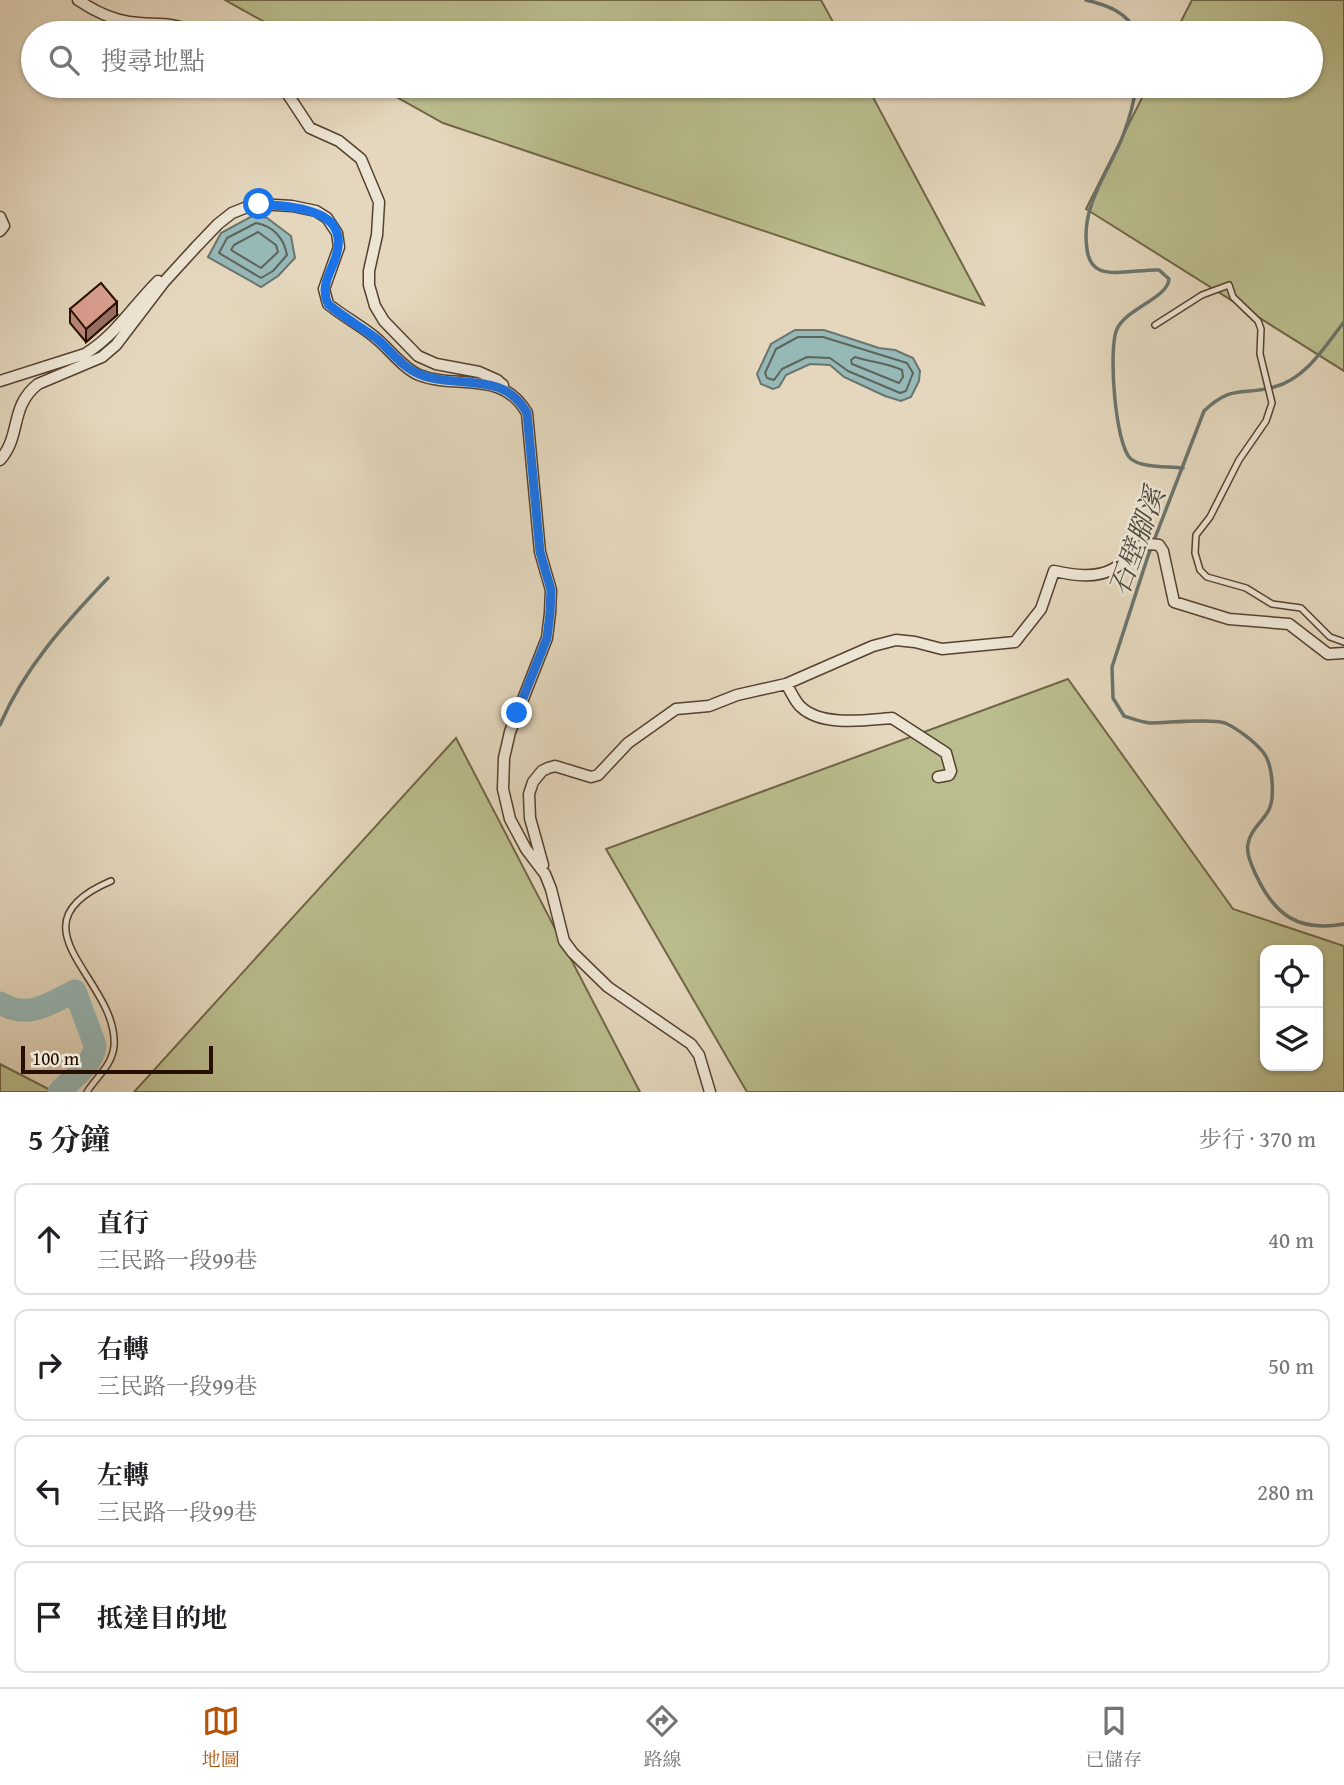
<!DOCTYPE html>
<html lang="zh-TW">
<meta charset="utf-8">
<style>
body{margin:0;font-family:"Gentium Book Plus","Noto Serif TC",serif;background:#f6f6f6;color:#202124}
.controls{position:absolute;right:21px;bottom:21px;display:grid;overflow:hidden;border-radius:14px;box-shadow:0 2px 5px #0004}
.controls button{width:63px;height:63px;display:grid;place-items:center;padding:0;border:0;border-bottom:2px solid #e0e0e0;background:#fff;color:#202124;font:35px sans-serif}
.scale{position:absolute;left:21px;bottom:18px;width:192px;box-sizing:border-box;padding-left:7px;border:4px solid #270f00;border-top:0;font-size:19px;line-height:24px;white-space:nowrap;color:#270f00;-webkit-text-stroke:5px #ede5d4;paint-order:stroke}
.stop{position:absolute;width:21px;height:21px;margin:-16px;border:5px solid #1a73e8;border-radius:50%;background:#fff}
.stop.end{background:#1a73e8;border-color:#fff;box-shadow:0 2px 7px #0008}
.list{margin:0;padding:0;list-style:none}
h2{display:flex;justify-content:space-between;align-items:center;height:91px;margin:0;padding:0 28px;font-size:30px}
h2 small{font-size:23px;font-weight:400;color:#757577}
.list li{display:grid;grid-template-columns:46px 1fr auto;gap:21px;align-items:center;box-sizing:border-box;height:112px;margin:0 14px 14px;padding:0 14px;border:2px solid #e0e0e0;border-radius:14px}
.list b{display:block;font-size:26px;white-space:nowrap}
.list p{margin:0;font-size:23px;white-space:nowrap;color:#757577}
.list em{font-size:23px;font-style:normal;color:#757577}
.icon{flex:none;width:38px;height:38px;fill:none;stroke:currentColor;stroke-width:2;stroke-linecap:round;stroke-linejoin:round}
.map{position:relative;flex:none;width:1344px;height:1092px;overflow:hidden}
.search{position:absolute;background:#fff;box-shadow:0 2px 5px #0004;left:21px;right:21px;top:21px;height:77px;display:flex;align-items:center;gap:18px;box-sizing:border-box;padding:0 24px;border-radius:38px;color:#757577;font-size:26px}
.sheet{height:595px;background:#fff}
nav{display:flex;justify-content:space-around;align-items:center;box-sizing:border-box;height:98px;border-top:2px solid #e0e0e0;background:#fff;font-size:19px;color:#757577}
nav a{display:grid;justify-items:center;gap:4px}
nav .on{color:#b45309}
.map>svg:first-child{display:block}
.green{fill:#babd8d;stroke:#706646;stroke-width:2;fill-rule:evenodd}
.water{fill:#96b8b6;stroke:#6a746d;stroke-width:2}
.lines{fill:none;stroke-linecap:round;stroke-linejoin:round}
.shore{stroke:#5e645b;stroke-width:2}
.stream{stroke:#6a746d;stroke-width:3.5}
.river{stroke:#96b8b6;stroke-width:23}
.lane-casing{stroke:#56412f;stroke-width:8}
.street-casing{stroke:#56412f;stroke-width:13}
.lane{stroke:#ede5d4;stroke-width:5}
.street{stroke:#ede5d4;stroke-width:10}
.wall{fill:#bc8a7d;stroke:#270f00;stroke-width:2}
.shaded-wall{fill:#997066;stroke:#270f00;stroke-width:2}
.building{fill:#dba091;stroke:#270f00;stroke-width:2}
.route{stroke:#1a73e8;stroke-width:9}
.labels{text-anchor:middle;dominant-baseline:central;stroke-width:5;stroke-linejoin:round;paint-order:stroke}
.water-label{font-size:28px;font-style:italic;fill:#4e4a40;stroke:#ede5d4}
</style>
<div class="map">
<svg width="1344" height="1092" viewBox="0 0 1344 1092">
<rect width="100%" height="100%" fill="#e4d7bd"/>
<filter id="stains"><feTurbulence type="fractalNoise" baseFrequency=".00286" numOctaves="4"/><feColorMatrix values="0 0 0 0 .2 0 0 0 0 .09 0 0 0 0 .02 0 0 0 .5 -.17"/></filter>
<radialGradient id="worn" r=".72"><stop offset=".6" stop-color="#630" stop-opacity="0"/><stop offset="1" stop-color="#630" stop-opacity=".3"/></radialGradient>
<path class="green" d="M225 0H821L839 33H284Z
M1192 0H1344V371L1086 209 1148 86H1311V33H1175Z
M377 86H867L984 305 443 123Z
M1068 679 1233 909 1344 946V1092H747L606 849ZM1265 950H1318V1066H1265Z
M456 738 640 1092H134Z
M0 1064 54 1092H0Z"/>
<path class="water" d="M254 215 267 218 291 236 295 258 278 276 261 287 208 257 221 233Z
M795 330H824L879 348 895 350 913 358 920 371 919 381 911 397 901 401 885 396 844 377 830 365 810 364 786 375 779 387 773 389 761 384 757 374 771 344Z"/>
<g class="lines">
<path class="shore" d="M256 223C273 226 284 238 287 255L273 271 261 278 219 253 227 238Z
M258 232 276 245 278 252 261 268 231 250 234 245Z
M798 337H823L907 363 913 373 906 391 900 393 848 371 830 358 807 357 782 369 774 380 767 378 765 373 776 349Z
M855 357C870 362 887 363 902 370L903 377 899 383 852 364 851 360Z"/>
<path class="stream" d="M1086 0C1107 5 1127 12 1137 33
M1136 86C1134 102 1130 117 1124 133 1110 171 1080 205 1087 249 1088 258 1091 266 1100 270 1114 276 1143 269 1159 270L1169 279C1168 298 1127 308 1117 329 1108 347 1115 446 1131 459 1142 468 1168 466 1183 468
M1344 322C1325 346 1306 379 1274 387 1242 396 1232 384 1204 411L1148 556 1112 667 1113 698 1124 716C1133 719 1141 722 1150 723 1167 723 1211 718 1225 723 1238 729 1254 741 1263 752 1273 764 1276 801 1267 813 1260 824 1250 831 1248 844 1246 854 1252 866 1256 875 1275 916 1299 932 1344 924
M0 725C24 668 66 622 108 578"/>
<path class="river" d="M0 1003C28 1020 49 1004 75 991L95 1045C94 1065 72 1078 59 1092"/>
<defs>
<path id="lane" d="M1155 325 1202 295 1229 285 1233 297 1258 321 1261 329 1260 354 1272 403 1266 421 1239 460 1210 517 1196 535 1195 553 1200 570 1207 577 1246 588 1272 604 1301 608 1330 637 1344 642
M87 1092C97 1076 112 1066 114 1046 119 980 5 926 111 881"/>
<path id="street" d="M78 0C94 11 110 19 129 22 155 26 170 20 195 33
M279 86 287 93 310 128 339 141 361 159 379 202 377 235 369 271V285L375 306 384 321 418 356 436 364 479 372 497 380 503 385
M0 217 4 226 0 231
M0 381 85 354C116 335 133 306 158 281
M0 460C22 435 9 407 38 384L102 357 116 345 164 282 196 247 218 224 232 213 247 207 259 204 292 206 316 211 327 218 337 233 339 247 324 289 328 304C344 317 362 326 377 339 390 350 403 368 419 375 458 390 502 369 527 413L540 552 551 590 550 613 547 638 510 732 504 758 503 789 510 819 526 849 545 874 551 889 564 941 573 953 608 987 691 1044 699 1055 710 1092
M786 684C791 691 795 702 801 707 822 727 866 720 892 718L946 753 951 771 949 775 938 777
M543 865 530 818 529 794 533 782 542 771 548 768 555 766 591 777 598 775 628 743 676 709 709 706 737 695 786 684 873 646 896 640 915 642 942 649 1015 642 1041 609 1054 571C1073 575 1095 579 1113 569 1133 558 1132 540 1159 545L1163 551 1174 602 1229 619 1289 624 1328 654 1344 653"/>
</defs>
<use href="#lane" class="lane-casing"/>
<use href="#street" class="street-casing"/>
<use href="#lane" class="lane"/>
<use href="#street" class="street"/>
</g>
<path class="wall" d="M70 309 117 315 86 342 70 323Z"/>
<path class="shaded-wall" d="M117 302V315L86 342V329Z"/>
<path class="building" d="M101 283 117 302 86 329 70 309Z"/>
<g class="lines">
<path class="route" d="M259 204C294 207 355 208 334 262 328 277 321 288 328 304 343 317 361 327 377 339 390 350 403 368 419 374 458 390 502 369 527 413L540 552 551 590 550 613 547 638 517 713"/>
</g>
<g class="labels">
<g class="water-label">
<text transform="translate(1136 541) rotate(-70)">石壁腳溪</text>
</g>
</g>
<rect width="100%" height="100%" filter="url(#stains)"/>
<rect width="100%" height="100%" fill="url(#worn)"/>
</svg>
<div class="controls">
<button><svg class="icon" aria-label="locate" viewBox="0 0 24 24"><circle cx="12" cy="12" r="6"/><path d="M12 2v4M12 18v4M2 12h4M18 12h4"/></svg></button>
<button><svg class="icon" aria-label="layers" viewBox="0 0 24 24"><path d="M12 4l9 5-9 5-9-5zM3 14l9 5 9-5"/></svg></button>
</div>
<div class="scale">100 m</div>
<div class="stop" style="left:259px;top:204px"></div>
<div class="stop end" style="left:517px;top:713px"></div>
<div class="search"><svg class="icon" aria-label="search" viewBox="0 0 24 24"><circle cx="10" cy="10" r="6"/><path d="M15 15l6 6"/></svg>搜尋地點</div>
</div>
<section class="sheet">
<h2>5 分鐘<small>步行 · 370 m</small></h2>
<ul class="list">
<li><svg class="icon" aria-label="ahead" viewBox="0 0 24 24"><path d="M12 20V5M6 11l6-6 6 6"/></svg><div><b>直行</b><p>三民路一段99巷</p></div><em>40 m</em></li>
<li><svg class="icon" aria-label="right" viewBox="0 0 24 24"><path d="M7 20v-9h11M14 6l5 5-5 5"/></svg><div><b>右轉</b><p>三民路一段99巷</p></div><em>50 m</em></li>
<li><svg class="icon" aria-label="left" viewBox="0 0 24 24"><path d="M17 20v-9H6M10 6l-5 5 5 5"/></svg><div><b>左轉</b><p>三民路一段99巷</p></div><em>280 m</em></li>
<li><svg class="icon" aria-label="arrive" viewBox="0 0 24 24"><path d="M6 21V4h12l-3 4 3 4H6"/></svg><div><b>抵達目的地</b></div></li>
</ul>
</section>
<nav>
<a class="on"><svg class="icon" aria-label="map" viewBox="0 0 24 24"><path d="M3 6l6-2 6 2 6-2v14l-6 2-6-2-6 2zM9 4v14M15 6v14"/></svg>地圖</a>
<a><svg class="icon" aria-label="directions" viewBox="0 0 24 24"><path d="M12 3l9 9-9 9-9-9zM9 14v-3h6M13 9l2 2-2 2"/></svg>路線</a>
<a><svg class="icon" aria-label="saved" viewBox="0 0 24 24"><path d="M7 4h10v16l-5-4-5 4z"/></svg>已儲存</a>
</nav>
